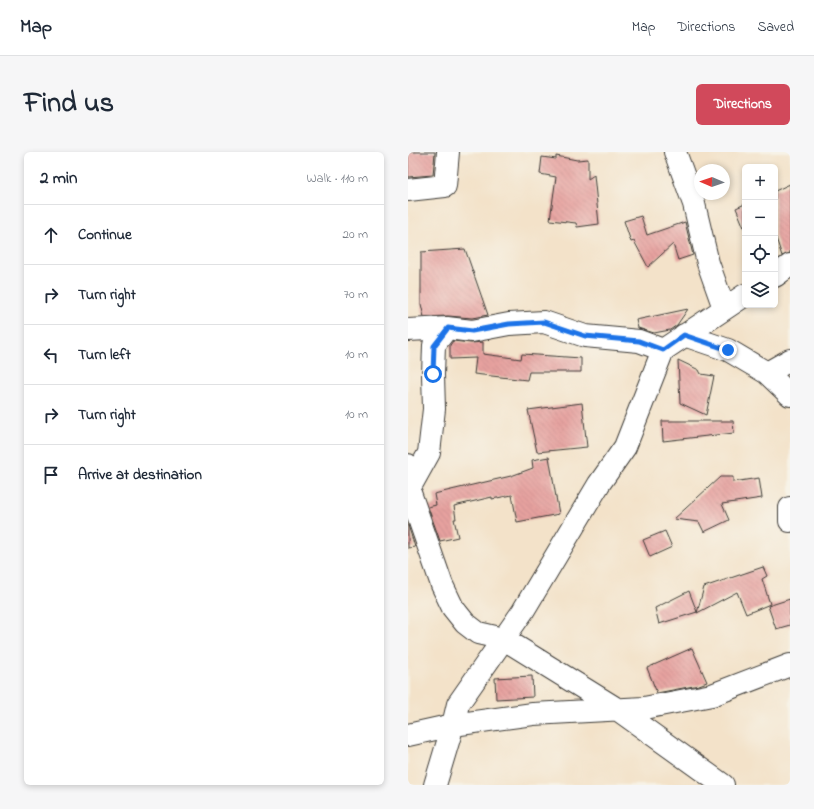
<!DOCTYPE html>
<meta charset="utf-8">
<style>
body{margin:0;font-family:"Indie Flower",sans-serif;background:#f6f6f7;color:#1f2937}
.controls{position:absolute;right:12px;top:12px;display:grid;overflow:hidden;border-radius:6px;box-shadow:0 2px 6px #0003}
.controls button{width:36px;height:36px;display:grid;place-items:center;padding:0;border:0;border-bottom:1px solid #e0e1e3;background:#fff;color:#1f2937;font:20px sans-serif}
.compass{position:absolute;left:286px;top:12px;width:36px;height:36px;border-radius:50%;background:#fff;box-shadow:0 2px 6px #0003;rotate:272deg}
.stop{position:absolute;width:12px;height:12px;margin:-9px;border:3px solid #1a73e8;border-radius:50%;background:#fff}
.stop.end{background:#1a73e8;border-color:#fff;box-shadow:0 1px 4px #0008}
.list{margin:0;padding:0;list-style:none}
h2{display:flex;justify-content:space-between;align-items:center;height:52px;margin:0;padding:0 16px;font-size:17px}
h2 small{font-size:13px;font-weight:400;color:#747a83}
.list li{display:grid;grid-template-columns:26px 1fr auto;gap:12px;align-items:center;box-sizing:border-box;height:60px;padding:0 16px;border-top:1px solid #e0e1e3}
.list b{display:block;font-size:15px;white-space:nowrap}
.list em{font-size:13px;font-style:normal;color:#747a83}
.icon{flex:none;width:22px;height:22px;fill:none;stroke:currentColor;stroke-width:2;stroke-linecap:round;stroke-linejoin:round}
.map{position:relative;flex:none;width:382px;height:633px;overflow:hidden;border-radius:6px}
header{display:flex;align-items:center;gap:24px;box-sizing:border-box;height:56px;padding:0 20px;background:#fff;border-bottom:1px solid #e0e1e3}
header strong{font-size:19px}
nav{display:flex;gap:22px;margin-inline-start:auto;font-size:14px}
.intro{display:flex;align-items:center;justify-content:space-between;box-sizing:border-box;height:96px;padding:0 24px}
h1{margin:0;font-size:28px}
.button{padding:10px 18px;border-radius:6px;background:#d1495b;color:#fff;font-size:14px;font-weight:700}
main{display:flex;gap:24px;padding:0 24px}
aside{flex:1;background:#fff;border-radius:6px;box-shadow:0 2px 6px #0003}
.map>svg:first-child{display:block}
.building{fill:url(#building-back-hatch)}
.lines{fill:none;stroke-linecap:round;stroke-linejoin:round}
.street-casing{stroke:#3c3a36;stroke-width:24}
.street{stroke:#fff;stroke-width:22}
.route{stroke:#1a73e8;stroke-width:5}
</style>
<header>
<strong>Map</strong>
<nav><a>Map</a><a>Directions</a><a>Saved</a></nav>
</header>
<div class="intro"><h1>Find us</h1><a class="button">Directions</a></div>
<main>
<aside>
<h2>2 min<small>Walk · 110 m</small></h2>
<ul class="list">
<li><svg class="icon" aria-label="ahead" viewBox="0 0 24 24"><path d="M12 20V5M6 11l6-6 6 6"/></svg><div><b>Continue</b></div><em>20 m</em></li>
<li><svg class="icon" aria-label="right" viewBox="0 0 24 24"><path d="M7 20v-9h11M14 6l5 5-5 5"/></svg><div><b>Turn right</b></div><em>70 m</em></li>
<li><svg class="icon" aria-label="left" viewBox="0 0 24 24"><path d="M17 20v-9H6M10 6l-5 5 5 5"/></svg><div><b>Turn left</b></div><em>10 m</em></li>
<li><svg class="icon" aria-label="right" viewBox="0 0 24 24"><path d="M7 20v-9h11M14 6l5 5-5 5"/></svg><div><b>Turn right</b></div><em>10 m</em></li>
<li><svg class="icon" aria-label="arrive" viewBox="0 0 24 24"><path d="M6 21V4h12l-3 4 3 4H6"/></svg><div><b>Arrive at destination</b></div></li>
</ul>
</aside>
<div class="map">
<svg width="382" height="633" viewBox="0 0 382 633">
<defs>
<pattern id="building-back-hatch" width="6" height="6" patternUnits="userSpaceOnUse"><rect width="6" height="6" fill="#e6a19f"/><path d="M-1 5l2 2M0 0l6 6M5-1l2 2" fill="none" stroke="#c58a88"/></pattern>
</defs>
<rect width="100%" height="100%" fill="#f7f3e8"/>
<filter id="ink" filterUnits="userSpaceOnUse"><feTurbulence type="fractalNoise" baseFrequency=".025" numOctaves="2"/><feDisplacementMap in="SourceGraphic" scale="8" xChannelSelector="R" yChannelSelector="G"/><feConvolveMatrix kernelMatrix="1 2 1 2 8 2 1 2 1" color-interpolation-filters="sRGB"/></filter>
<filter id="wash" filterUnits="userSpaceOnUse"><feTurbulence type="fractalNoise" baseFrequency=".012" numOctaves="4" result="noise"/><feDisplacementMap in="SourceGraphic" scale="16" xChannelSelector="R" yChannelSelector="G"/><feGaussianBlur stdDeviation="0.9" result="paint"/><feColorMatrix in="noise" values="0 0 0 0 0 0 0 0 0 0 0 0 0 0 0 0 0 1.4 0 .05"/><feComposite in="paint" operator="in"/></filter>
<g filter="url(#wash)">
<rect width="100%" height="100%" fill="#f3e2c9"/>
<g id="blocks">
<path class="building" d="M0 0H27L25 23 0 25Z
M148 4 169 8 180 7V27L186 23 191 72 169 75 168 71 142 68 148 25 132 22 134 5 148 7Z
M382 32V101L374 104 367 83V39Z
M337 52V78L328 56Z
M233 64 239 83 277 70 285 103 270 108 265 92 240 115 226 89 223 90 216 69Z
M57 97 80 163 64 166 40 164 16 165 13 152V100Z
M280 157 269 173 262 178 246 181 230 176 228 168Z
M45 189 63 191 75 190V202L113 207 114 202 173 206V220H121L119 228 66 222 68 206 42 207V193Z
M270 208 291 218 293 222 306 224 298 263 272 251Z
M174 251 179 295 129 300 120 258Z
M254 269H325L326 281 255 289Z
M141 305 151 362 109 370 104 343 84 347V345L46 354 48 367H46L50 385 32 389 20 355 28 353 26 342 103 324 125 316 124 308Z
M312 325H325V330L351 326 354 346 314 352 321 368 296 380 291 370 266 367Z
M0 373 7 395 0 396Z
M257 379 264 395 242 405 235 388Z
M355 415 359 424 354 427 362 452 338 462 329 440 289 461 296 435Z
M281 439 289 460 251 472 247 456Z
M382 447V473L368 477 360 454Z
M284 496 299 530 291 533 249 541 239 516Z
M124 524 125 545 88 547 87 526Z"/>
</g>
</g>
<g filter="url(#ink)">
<use href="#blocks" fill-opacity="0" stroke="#3c3a36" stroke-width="1"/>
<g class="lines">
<defs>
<path id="street" d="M267 0 286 52 300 111 316 156
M0 38 37 34 40 0
M367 124 382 113
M337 143 255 198 217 295 191 332 115 459 50 552 45 573 125 562 236 556 304 543 382 513
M0 178 39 176 64 179 101 172 136 170 177 184 231 189 255 198
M276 183 320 198 359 221 382 243
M359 221 382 208
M0 313 1 338 34 433 45 456 57 471 70 481 96 487 209 557 315 633
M1 337 21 301 26 257 25 223 26 193 39 176
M382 356V369
M0 583 45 573 27 633"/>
</defs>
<use href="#street" class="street-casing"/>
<use href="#street" class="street"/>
</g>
</g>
<g class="lines" filter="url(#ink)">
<path class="route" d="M25 222 26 194 40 176 64 179 101 172 136 170 177 184 231 189 255 198 276 183 320 198"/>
</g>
</svg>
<div class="controls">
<button>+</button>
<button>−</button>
<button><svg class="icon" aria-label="locate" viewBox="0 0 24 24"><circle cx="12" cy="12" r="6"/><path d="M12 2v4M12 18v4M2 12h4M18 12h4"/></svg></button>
<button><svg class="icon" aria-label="layers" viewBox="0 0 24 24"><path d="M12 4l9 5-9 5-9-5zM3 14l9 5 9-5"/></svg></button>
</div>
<svg class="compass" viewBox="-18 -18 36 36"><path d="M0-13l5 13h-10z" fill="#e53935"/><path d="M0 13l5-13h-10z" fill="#747a83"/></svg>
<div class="stop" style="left:25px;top:222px"></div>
<div class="stop end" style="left:320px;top:198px"></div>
</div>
</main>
